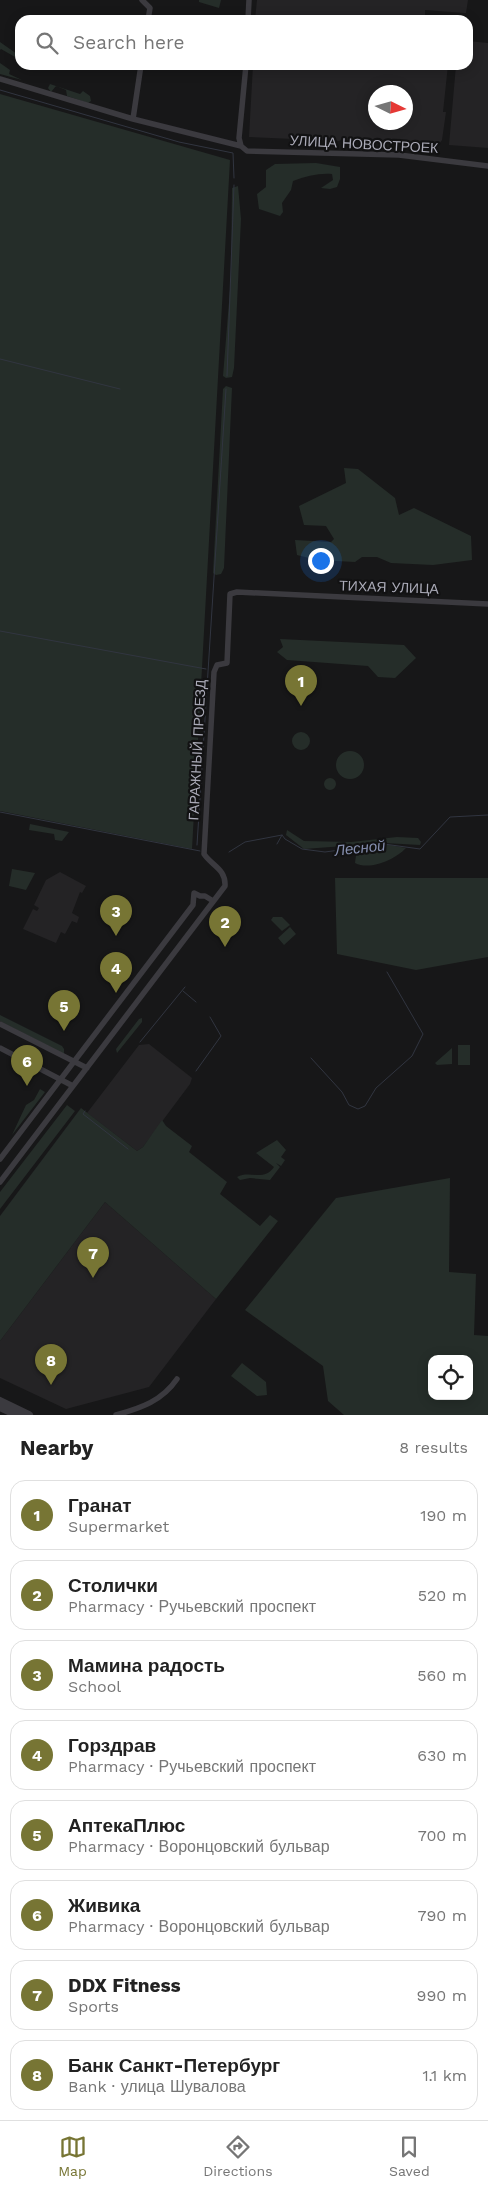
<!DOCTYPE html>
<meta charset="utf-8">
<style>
body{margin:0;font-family:"Work Sans",sans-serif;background:#f2f2f2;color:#222}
.controls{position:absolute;right:15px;bottom:15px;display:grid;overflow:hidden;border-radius:10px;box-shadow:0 2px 12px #0003}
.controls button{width:45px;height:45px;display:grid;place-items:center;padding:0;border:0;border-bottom:1px solid #e0e0e0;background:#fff;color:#222;font:25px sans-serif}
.compass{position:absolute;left:368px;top:85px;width:45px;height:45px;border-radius:50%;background:#fff;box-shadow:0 2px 12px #0003;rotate:95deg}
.you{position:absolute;left:320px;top:560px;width:18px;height:18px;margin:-12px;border:4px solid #fff;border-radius:50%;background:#1a73e8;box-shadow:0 0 0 8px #1a73e833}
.badge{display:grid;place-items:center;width:32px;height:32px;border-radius:50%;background:#777534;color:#fff;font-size:16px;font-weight:700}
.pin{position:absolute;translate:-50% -41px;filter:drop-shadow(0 1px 2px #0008)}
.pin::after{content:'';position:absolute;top:26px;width:18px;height:15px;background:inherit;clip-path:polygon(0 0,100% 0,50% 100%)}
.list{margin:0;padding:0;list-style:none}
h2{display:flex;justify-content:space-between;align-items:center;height:65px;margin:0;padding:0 20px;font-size:21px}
h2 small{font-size:16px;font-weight:400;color:#767676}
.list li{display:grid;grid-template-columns:32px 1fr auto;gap:15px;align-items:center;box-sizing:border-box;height:70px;margin:0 10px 10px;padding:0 10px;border:1px solid #e0e0e0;border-radius:15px}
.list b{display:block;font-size:19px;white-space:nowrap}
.list p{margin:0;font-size:16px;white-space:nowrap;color:#767676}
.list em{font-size:16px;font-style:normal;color:#767676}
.icon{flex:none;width:28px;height:28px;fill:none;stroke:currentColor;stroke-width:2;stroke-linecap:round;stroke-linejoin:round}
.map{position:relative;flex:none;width:488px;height:1415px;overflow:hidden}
.search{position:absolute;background:#fff;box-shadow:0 2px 12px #0003;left:15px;right:15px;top:15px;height:55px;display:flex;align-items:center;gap:12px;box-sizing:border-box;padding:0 18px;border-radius:15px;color:#767676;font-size:19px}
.sheet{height:705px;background:#fff}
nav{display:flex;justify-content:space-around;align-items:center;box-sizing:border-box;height:70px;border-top:1px solid #e0e0e0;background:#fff;font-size:14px;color:#767676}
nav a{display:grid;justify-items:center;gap:2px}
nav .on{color:#777534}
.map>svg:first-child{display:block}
.built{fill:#242325;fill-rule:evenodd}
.green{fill:#252d29;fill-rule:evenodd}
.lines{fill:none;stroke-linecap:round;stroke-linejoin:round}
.stream{stroke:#313540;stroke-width:1}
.minor{stroke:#3b3a3f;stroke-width:5.5}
.tertiary{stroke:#3b3a3f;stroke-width:8}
.labels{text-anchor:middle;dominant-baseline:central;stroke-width:4.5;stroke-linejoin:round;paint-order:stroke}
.street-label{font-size:14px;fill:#aaaab7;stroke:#121213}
.water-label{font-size:15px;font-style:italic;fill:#858eae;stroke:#121213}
</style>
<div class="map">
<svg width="488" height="1415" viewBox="0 0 488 1415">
<rect width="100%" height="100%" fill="#171718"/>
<path class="built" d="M257 0H468L466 13H464L425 10V19L432 20H255Z
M468 41 488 43V148L449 145 456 65H468Z
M253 65H448L443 112H446L442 140 439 144 344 141V138L339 141 249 137ZM376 92H406V122H376Z
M60 872 86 886 82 893 80 892 72 913 79 917 77 923 72 921 65 934 61 932 56 943 23 929 33 909 37 911 39 908 34 905 46 880Z
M149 1044 192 1078 190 1084 143 1147 137 1151 87 1113 139 1045Z
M105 1202 216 1299 149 1387 66 1409 0 1378V1341Z"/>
<path class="green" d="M199 0H221L219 8 199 2Z
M0 42 17 54 15 57 1 49 0 50Z
M0 63 10 70 9 74 22 80 0 74Z
M50 84 80 94 83 91 90 96 91 101 88 103 67 96 66 90 56 86 51 92 48 88Z
M0 94 230 160 192 849 0 811Z
M316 163 340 167V179L337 187 330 189 321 188 333 180 332 174C319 173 306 176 293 181L291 190 282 203 283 212 280 216 259 209 257 194 266 187V170L275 164Z
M238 186 241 219 234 368 232 377 226 378 223 376 231 277 232 188Z
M226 386 232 388 224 568 221 574 216 575 213 573 223 389Z
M344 468 358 469 395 498 399 515 414 508 471 536 472 560 433 565 391 563 377 557H362L355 562 317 560 297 555 295 540 331 542 334 539 326 526 304 525 299 506 346 483Z
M280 639 404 645 416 658 395 678 378 677 368 666 287 660 277 652 283 647Z
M292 741a9 9 0 1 1 18 0a9 9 0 1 1-18 0Z
M336 765a14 14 0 1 1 28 0a14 14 0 1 1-28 0Z
M324 784a6 6 0 1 1 12 0a6 6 0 1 1-12 0Z
M30 824 69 832 62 841 55 840 54 834 29 830Z
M287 830 304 841 351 842 397 837 418 838 421 842 420 845 384 843 304 849 286 835Z
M384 844 406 848C396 859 370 871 355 863L356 855 372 851Z
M12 869 35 873 26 890 9 886Z
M335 878H488V957L416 970 337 954Z
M273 917H282L290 925 282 931 271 920Z
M290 927 296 934 284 945 278 938Z
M0 1015 62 1046 64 1049V1054L0 1021Z
M142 1018V1022L117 1053 116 1049 139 1019Z
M458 1045H470V1065H458Z
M452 1048V1064L437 1065 435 1063Z
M40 1089 45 1092 12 1135 26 1105 34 1100Z
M67 1105 75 1111 0 1209V1192Z
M81 1108 137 1151 143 1147 162 1120 166 1126 192 1146 189 1152 227 1182 220 1194 260 1226 270 1215 278 1221 216 1299 105 1202 0 1341V1216Z
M277 1140 286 1150 281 1157 285 1160 281 1166 276 1163 280 1167 270 1180 250 1178 240 1180 237 1177C250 1170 264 1182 274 1167L256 1153Z
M450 1178 449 1272 476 1274 474 1335 488 1336V1415H344L328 1401 323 1366 245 1310 336 1198ZM432 1359H469V1396H432Z
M242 1363 266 1382 267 1395 257 1396 231 1376Z"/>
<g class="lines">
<path class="stream" d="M0 90 179 142 233 153 234 178
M0 359 120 389
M227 376 234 185
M0 631 206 669
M0 812 200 851
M277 844 282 835
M197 845 226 389
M229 852 245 842 282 835 285 839 302 849 325 852 384 844 420 849 450 817 488 815
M183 991 196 1002
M140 1042 185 987
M311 1058 342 1092 349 1105 358 1109 365 1106 376 1088 412 1056 423 1034 387 972
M196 1071 221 1036 210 1017
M85 1111 83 1114 128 1149"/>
<path class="minor" d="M142 0 150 8 148 20
M248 20 249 0
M0 79 133 119 241 146 247 151 399 155 488 166
M133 119 141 65
M241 146 239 138 246 65
M0 1024 87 1068
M0 1048 73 1086
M0 1159 193 905 194 893 200 896H205L213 901
M0 1182 225 886C226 869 212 866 204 854L214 672 217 665 227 663 230 594 237 592 488 604
M116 1415C141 1408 162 1401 177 1379"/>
<path class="tertiary" d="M0 1401 29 1415
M0 1407 17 1415"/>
</g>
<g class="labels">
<g class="street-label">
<text transform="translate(364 144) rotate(3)">УЛИЦА НОВОСТРОЕК</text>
<text transform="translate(389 587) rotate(2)">ТИХАЯ УЛИЦА</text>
<text transform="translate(197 750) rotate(-87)">ГАРАЖНЫЙ ПРОЕЗД</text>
</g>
<g class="water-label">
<text transform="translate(360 848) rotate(-6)">Лесной</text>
</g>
</g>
</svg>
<div class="controls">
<button><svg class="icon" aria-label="locate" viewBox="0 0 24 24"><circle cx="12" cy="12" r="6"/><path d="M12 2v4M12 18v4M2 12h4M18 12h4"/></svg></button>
</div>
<svg class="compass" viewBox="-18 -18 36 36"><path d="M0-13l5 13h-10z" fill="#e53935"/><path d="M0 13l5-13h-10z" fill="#767676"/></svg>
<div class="you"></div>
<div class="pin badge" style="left:301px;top:706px">1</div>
<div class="pin badge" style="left:225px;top:947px">2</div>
<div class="pin badge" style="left:116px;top:936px">3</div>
<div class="pin badge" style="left:116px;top:993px">4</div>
<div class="pin badge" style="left:64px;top:1031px">5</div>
<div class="pin badge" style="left:27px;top:1086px">6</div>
<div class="pin badge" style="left:93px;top:1278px">7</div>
<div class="pin badge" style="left:51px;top:1385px">8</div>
<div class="search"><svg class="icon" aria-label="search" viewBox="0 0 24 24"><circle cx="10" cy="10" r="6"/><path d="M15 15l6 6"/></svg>Search here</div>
</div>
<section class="sheet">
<h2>Nearby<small>8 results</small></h2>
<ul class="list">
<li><span class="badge">1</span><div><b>Гранат</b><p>Supermarket</p></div><em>190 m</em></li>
<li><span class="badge">2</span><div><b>Столички</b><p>Pharmacy · Ручьевский проспект</p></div><em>520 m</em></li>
<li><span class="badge">3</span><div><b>Мамина радость</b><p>School</p></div><em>560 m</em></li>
<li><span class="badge">4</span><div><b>Горздрав</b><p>Pharmacy · Ручьевский проспект</p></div><em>630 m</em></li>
<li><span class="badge">5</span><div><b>АптекаПлюс</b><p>Pharmacy · Воронцовский бульвар</p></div><em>700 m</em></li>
<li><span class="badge">6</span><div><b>Живика</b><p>Pharmacy · Воронцовский бульвар</p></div><em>790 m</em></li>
<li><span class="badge">7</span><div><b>DDX Fitness</b><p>Sports</p></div><em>990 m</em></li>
<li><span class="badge">8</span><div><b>Банк Санкт-Петербург</b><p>Bank · улица Шувалова</p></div><em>1.1 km</em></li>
</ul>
</section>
<nav>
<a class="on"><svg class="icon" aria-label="map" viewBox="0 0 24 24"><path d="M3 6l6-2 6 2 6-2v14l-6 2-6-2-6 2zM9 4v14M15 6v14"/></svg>Map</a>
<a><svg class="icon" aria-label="directions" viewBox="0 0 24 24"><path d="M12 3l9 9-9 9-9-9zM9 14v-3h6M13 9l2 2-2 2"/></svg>Directions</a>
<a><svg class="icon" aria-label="saved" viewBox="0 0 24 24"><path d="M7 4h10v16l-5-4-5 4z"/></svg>Saved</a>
</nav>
